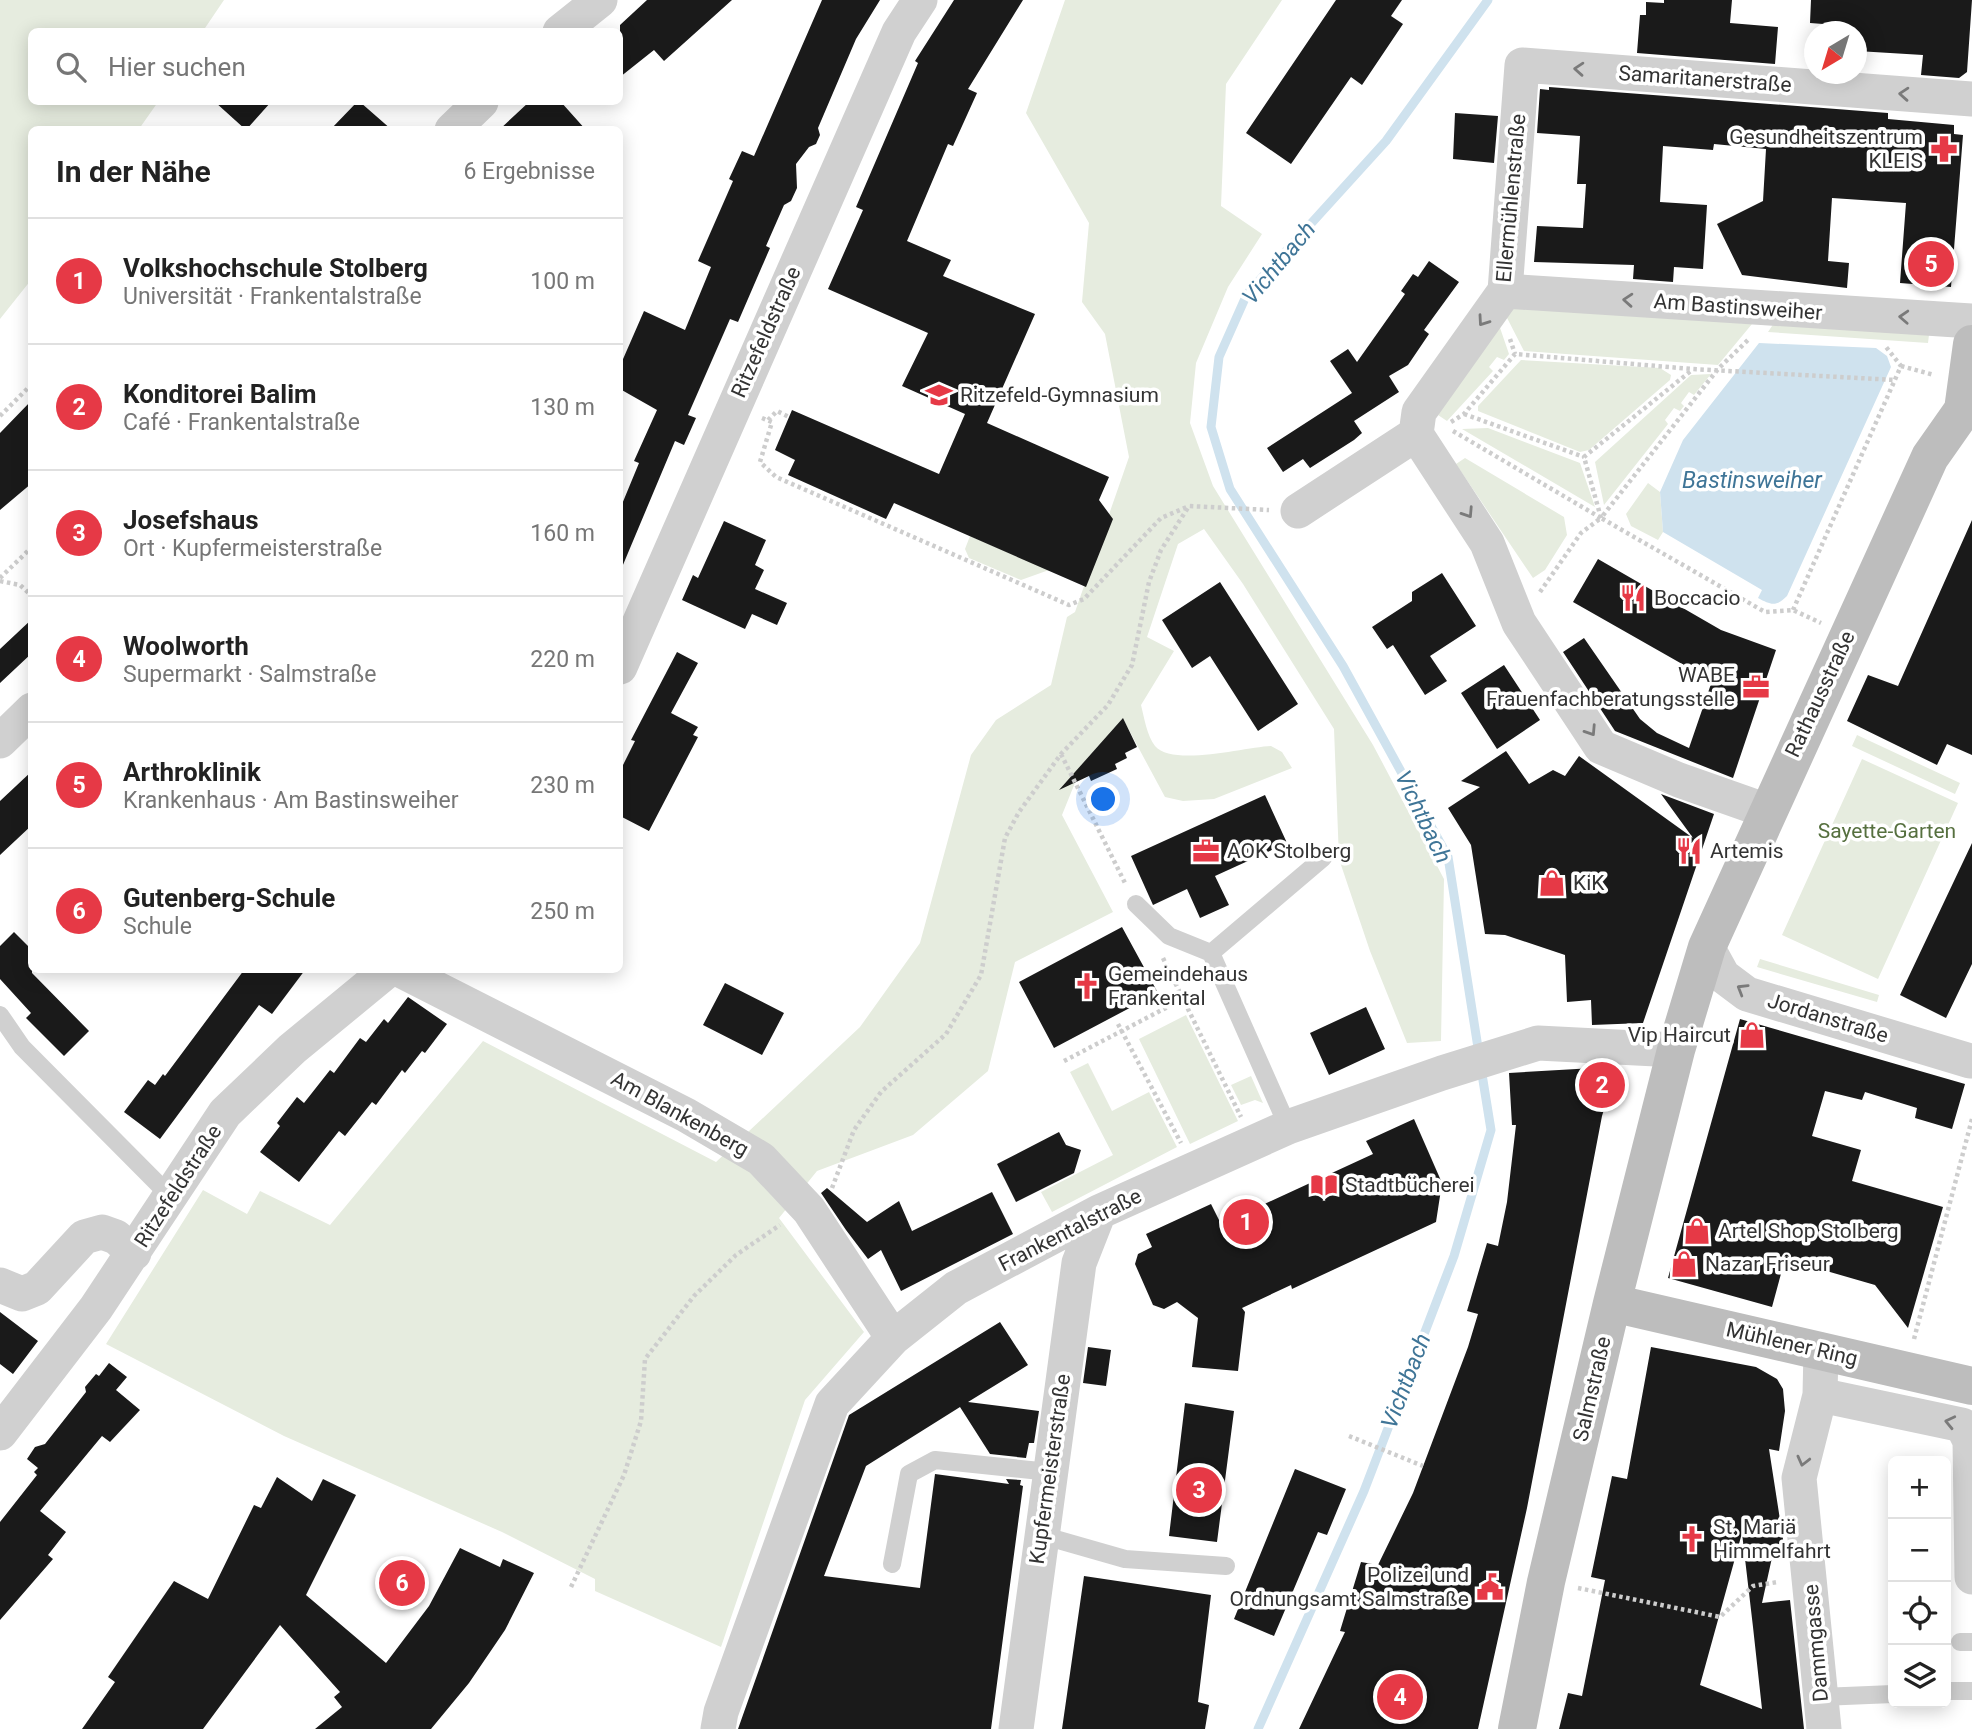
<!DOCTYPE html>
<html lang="de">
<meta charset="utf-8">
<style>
body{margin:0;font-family:Roboto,sans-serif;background:#f6f6f6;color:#222}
.controls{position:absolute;right:21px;bottom:21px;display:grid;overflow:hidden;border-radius:10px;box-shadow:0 4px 18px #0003}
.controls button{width:63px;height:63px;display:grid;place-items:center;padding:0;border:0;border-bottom:2px solid #e0e0e0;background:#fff;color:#222;font:35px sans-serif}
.compass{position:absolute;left:1804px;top:21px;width:63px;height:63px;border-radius:50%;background:#fff;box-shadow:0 4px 18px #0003;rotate:218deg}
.you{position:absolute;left:1104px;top:800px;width:24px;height:24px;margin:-18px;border:5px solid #fff;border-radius:50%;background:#1a73e8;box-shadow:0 0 0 10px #1a73e833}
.badge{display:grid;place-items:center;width:46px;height:46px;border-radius:50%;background:#e63946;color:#fff;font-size:23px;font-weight:700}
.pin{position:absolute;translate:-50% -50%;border:4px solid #fff;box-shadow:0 2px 7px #0006}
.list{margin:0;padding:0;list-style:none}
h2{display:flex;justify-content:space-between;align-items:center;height:91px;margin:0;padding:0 28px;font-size:30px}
h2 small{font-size:23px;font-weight:400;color:#767676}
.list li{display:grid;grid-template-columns:46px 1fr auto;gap:21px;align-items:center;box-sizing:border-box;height:126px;padding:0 28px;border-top:2px solid #e0e0e0}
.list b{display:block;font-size:26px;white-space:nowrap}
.list p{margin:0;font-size:23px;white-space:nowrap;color:#767676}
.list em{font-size:23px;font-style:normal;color:#767676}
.icon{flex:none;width:38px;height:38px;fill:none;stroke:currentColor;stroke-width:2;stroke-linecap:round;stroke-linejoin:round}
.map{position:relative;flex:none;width:1972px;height:1729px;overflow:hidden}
.search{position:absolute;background:#fff;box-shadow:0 4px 18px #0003;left:28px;top:28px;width:595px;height:77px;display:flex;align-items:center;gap:18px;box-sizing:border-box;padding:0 24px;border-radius:10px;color:#767676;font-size:26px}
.panel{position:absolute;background:#fff;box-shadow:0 4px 18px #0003;left:28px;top:126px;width:595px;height:847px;border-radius:10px}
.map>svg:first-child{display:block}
.green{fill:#e6ecdf}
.water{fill:#cfe2ee}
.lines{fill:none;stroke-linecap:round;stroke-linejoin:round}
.stream{stroke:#cfe2ee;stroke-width:9}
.building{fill:#1a1a1a;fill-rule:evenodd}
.path{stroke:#cdcdcd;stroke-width:4.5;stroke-dasharray:3.5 3.5;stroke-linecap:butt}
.lane{stroke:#d0d0d0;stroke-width:18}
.street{stroke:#d0d0d0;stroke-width:35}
.secondary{stroke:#bdbdbd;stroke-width:38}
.oneway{stroke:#7a7a7a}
.labels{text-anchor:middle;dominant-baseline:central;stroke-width:7;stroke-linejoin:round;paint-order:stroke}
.street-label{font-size:21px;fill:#333;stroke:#fff}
.poi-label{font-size:21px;fill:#333;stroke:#fff;text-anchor:start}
.park-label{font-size:21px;fill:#56703f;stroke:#fff}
.water-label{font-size:23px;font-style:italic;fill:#3f7597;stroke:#fff}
</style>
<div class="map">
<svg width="1972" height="1729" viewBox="0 0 1972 1729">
<rect width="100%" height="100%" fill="#fff"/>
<path class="green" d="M0 0H224L203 31 32 32V102H158L139 129 32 130 31 280 0 319Z
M1065 0H1282L1226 84 1221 206 1262 234 1228 287 1196 363 1190 423 1213 486 1373 745 1444 879 1441 1041 1407 1043 1370 951 1339 859 1334 729 1243 584 1204 529 1178 544 1147 637 1174 651 1141 705C1144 717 1147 736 1155 746 1173 767 1245 747 1271 746L1282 752 1292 768 1214 799 1183 801 1165 797 1123 719 1083 763 1062 815 1113 912 1015 962 988 1071 913 1135 817 1171 779 1218 864 1332 805 1400 721 1647 595 1591V1579L502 1532 284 1436 106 1344 203 1190 247 1214 260 1191 330 1225 483 1041 716 1162 860 1027 920 943 971 755 996 720 1051 685 1067 617 1075 612 1129 457 1105 334 1082 302 1089 223 1026 113Z
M1509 305 1752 324 1718 365 1524 351 1504 312Z
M1497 319 1509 354 1504 360 1497 357 1489 367 1493 371 1447 421 1438 415Z
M1774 323 1929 335 1928 343 1768 332Z
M1521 360 1660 368 1671 375 1670 380 1589 450 1580 452 1478 411V406Z
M1711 374 1694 395 1689 392 1681 403 1684 406 1680 411 1674 408 1665 420 1668 424 1604 505 1595 462 1691 375Z
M1488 428 1580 463 1595 507 1462 429Z
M1465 458 1564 517 1567 535 1545 570 1533 578 1456 464Z
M1648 483 1660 492 1663 532 1658 540 1631 526 1626 514Z
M970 536 1049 570 1021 580 969 558 965 549Z
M1857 735 1960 783 1955 794 1852 746Z
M1862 759 1958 803 1878 979 1782 935Z
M1760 959 1879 995 1877 1002 1757 967Z
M1186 1015 1238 1121 1190 1144 1139 1039Z
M1088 1063 1112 1111 1149 1092 1177 1147 1052 1212 1041 1192 1113 1155 1070 1072Z
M1251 1076 1263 1103 1255 1100 1241 1105 1231 1085Z"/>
<path class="water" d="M1759 343 1876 348 1887 356 1891 367 1787 596C1776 607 1771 605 1758 598L1762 590 1663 532 1660 492 1683 440Z"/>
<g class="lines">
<path class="stream" d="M1479 1054 1448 857 1343 666 1230 489 1211 427 1219 357 1247 294 1386 141 1488 0
M1258 1729 1364 1491 1454 1256 1491 1130 1481 1068"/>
</g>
<path class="building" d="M647 0H732L664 61 654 50 620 77V25Z
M822 0H880L856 39 818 128 820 135 816 144 809 147 796 164 797 188 791 201 784 205 766 246 770 248 738 322 730 319 688 415 696 418 684 445 675 441 620 572V509L639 463 634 461 657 410 620 389V366L644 311 685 330 711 267 698 261 733 181 729 179 742 151 754 156Z
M954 0H1023L968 89 977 93 953 146 948 144 907 241 951 260 943 276 1035 314 987 423 1109 477 1099 500 1113 519 1086 587 894 503 886 519 788 475 795 460 775 450 792 410 939 474 965 414 902 386 928 333 828 289 863 210 856 207 918 63 915 61Z
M1336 0H1402L1391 16 1403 24 1362 85 1351 77 1291 164 1246 133Z
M1664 0H1732L1730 23 1778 27 1775 64 1637 53 1640 15H1646V2L1664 3Z
M1811 0H1972L1967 72 1959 78 1921 75 1923 55 1857 51V32H1850V26L1810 23Z
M1549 87 1888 113V119L1954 125V134L1963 135 1951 287 1900 283 1906 203 1832 198 1828 261 1849 263 1847 288 1742 275 1717 224 1763 201 1766 149 1714 144 1713 150 1663 146 1660 202 1707 205 1703 269 1674 267 1673 282 1633 279 1634 265 1534 262 1537 226 1583 228 1586 184H1577L1580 136 1537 133 1540 89 1549 90Z
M215 102H271L246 130Z
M357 102H360L392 130H330Z
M529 102H561L586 130H499Z
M1455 113 1498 116 1494 163 1453 159Z
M1429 261 1459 282 1424 330 1429 334 1408 365 1389 376 1399 392 1354 421 1362 433 1354 440 1310 468 1303 459 1283 472 1267 448 1352 393 1330 361 1348 349 1357 362 1405 294 1401 291 1413 274 1418 277Z
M32 400V483L0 510V433Z
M1972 520V755L1947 744 1937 765 1847 721 1868 675 1898 686Z
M724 521 766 540 755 565 764 570 755 589 787 603 777 625 752 614 745 629 682 600 693 575 698 578Z
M1598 559 1721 630 1776 650 1733 778 1615 731 1563 652 1584 638 1640 719 1657 733 1689 748 1712 681 1573 602Z
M1442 573 1476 626 1430 656 1447 681 1425 695 1393 645 1387 649 1372 627 1412 601V592Z
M1220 582 1298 704 1258 731 1210 656 1192 668 1162 620Z
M32 619V653L0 683V649Z
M677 652 698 663 671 713 698 727 693 735 698 737 649 831 620 816V771L635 741 631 740Z
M1504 665 1540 720 1497 749 1461 693Z
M1123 718 1137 747 1125 753 1127 758 1115 764 1117 769 1091 781 1089 776 1059 790Z
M1506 751 1529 784 1553 770 1565 776 1579 756 1693 838 1661 794 1714 814 1643 1023 1592 1025 1591 1000 1567 1002 1565 955 1505 935 1485 934 1471 845 1448 808 1480 787 1461 781Z
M32 771V825L0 855V801Z
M1265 795 1287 843 1215 876 1229 905 1200 918 1187 889 1153 905 1131 856Z
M1972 843V964L1946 1018 1900 995Z
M1122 927 1158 993 1054 1048 1019 982Z
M14 932 32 950V973L89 1031 64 1056 26 1018 31 1013 0 979V946Z
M244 970H305L272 1014 259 1005 160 1139 124 1112 148 1080 155 1085 163 1074 165 1076Z
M725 983 784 1013 762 1055 703 1025Z
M408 997 447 1024 425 1053 422 1051 405 1073 402 1070 376 1105 372 1102 345 1136 339 1131 299 1182 260 1152 280 1126 277 1123 297 1097 304 1103 330 1070 334 1073 360 1038 366 1042 384 1019 388 1023Z
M1366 1007 1385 1049 1329 1075 1310 1033Z
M1740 1019 1965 1084 1952 1129 1915 1118 1917 1108 1865 1092 1862 1100 1825 1091 1812 1136 1861 1150 1852 1181 1943 1207 1908 1328 1875 1285 1785 1259 1772 1307 1668 1278Z
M1594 1068 1615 1074 1602 1116 1527 1508 1478 1729H1299L1345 1632 1340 1631 1361 1562 1378 1565 1413 1493 1468 1347 1478 1314 1467 1311 1487 1243 1498 1246 1507 1202 1516 1125H1512L1509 1073Z
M1414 1119 1442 1183 1436 1222 1292 1289 1291 1285 1242 1308 1245 1312 1238 1371 1192 1367 1198 1318 1177 1302 1164 1309 1153 1305 1135 1264 1138 1254 1152 1247 1146 1234 1211 1204 1221 1224 1373 1154 1366 1141Z
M1059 1132 1066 1145 1081 1150 1074 1173 1016 1202 997 1164Z
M827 1188 867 1222 899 1201 912 1231 992 1192 1013 1234 901 1291 881 1250 868 1259 846 1230 821 1193Z
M0 1312 38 1341 13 1374 0 1364Z
M1000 1322 1028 1365 968 1402 1039 1411 1034 1443H1029L1026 1458 990 1454 960 1407 866 1466 824 1576 920 1588 935 1474 1009 1484 1006 1479 1021 1480 1020 1485 1023 1486 991 1729H738L849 1415Z
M1088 1347 1111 1350 1106 1386 1083 1383Z
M1651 1347 1756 1367 1777 1379 1783 1389 1785 1411 1779 1451 1769 1449 1785 1552 1773 1553 1762 1603 1790 1600 1804 1729H1559L1568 1693 1582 1696 1605 1580 1591 1577 1612 1476 1627 1479ZM1742 1533 1753 1627 1762 1709 1700 1685Z
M109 1363 127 1377 116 1390 140 1410 110 1442 102 1436 40 1511 66 1532 48 1555 53 1559 0 1620V1522L37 1475 34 1472 38 1468 27 1459 35 1447 45 1444 86 1392 85 1387 96 1374 99 1376Z
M1185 1403 1234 1411 1217 1542 1169 1536Z
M1295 1469 1346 1489 1327 1535 1318 1532 1274 1636 1234 1619Z
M277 1477 312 1501 323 1479 356 1495 306 1595 386 1663 429 1606 460 1548 500 1567 503 1559 534 1573 505 1630 469 1683 431 1729H315L342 1707 334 1697 340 1692 280 1625 203 1729H82L115 1682 108 1677 174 1581 208 1599 254 1505 261 1508Z
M1084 1576 1211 1595 1198 1702 1209 1705 1205 1729H1062Z"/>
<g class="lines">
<path class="path" d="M1510 339 1515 354
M1901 366 1934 375
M1464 414 1584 457
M0 416 32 384
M762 418 772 422 760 462 776 477 1069 605 1084 599 1161 518 1187 507
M768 420 777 411 789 417
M1451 422 1464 414 1515 354 1692 369 1895 380
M1453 431 1601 518 1718 369 1749 339
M1601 518 1584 457 1692 370
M0 578 32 547
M0 581 20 585 32 596
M1540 592 1581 533 1601 518 1765 612 1793 610 1821 623
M1793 610 1901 366 1886 347
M1061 754 1126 885
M1163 958 1241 1117
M1118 1024 1181 1143
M1064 1061 1183 999
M832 1188 854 1130 881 1092 946 1034 981 975 1005 838 1019 812 1061 754 1108 705 1132 665 1149 582 1161 550 1189 506 1269 510
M1914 1339 1972 1119
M1349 1436 1423 1466
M571 1587 624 1475 641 1421 645 1359 694 1296 736 1255 780 1225
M1578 1588 1720 1617 1753 1586 1778 1582"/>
<path class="lane" d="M1136 904 1169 936 1211 953 1288 1127
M1211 953 1323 858
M0 1015 22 1047 170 1196
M1041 1535 1125 1559 1226 1566
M892 1564 909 1474 935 1460 1050 1472
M1960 1642H1972
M1946 1691H1972
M1821 1697 1893 1694"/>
<path class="street" d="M560 32 600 0
M452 130 481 102
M1505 291 1972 321
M1298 511 1416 434
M620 667 899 32 920 0
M0 741 32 710
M1767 811 1679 780 1601 747 1519 623 1487 543 1416 434 1419 412 1505 291 1522 65 1972 99
M1707 947 1723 976 1747 994 1970 1061
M400 970 686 1115 761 1159 809 1210 893 1338
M0 1285 22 1294 37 1288 84 1237 102 1232 116 1237 134 1253
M1821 1350 1820 1395 1799 1478 1824 1729
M1820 1395 1962 1425 1970 1441 1972 1577
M0 1433 96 1308 225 1113 292 1049 388 970
M718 1729 721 1712 832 1404 893 1338 956 1288 1099 1212 1288 1127 1442 1073 1538 1043 1676 1050
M1016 1729 1079 1263 1099 1212"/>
<path class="secondary" d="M1612 1303 1972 1386
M1517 1729 1546 1582 1612 1303 1676 1050 1707 947 1930 457 1963 410 1972 344"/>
</g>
<defs><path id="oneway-chevron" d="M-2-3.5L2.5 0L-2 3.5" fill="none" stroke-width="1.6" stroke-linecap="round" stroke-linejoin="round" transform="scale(1.75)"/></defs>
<g class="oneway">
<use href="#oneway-chevron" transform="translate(1579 69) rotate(-176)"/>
<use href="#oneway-chevron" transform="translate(1904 94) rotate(-176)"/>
<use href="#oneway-chevron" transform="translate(1628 300) rotate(-176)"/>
<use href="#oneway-chevron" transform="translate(1904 317) rotate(-177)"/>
<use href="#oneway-chevron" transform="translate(1483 321) rotate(125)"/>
<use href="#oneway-chevron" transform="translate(1468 513) rotate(57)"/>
<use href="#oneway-chevron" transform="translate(1591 731) rotate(57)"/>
<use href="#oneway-chevron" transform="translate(1742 989) rotate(-149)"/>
<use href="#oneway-chevron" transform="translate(1950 1422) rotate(-167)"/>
<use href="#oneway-chevron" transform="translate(1803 1461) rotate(104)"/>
</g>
<defs>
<symbol id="pharmacy-bare" viewBox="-9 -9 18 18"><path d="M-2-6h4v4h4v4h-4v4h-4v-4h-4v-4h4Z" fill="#e63946" stroke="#fff" stroke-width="2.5" paint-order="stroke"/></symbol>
<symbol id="school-bare" viewBox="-9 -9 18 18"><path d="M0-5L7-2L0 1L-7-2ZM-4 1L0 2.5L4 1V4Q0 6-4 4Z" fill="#e63946" stroke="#fff" stroke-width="2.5" paint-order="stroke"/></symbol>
<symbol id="restaurant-bare" viewBox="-9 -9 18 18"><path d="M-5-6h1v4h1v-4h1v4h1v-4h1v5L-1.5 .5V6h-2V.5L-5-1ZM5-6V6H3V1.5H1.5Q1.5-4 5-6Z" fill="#e63946" stroke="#fff" stroke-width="2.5" paint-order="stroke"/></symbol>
<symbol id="office-bare" viewBox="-9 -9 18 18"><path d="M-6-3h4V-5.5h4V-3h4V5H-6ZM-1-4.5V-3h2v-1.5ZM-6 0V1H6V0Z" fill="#e63946" stroke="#fff" stroke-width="2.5" paint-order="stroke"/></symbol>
<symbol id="shop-bare" viewBox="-9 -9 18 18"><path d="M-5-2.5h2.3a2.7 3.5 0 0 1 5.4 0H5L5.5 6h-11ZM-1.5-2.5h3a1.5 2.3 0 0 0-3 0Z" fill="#e63946" stroke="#fff" stroke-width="2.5" paint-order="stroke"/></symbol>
<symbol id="church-bare" viewBox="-9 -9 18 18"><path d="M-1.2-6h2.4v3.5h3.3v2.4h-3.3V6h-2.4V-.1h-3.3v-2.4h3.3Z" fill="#e63946" stroke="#fff" stroke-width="2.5" paint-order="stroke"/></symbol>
<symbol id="library-bare" viewBox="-9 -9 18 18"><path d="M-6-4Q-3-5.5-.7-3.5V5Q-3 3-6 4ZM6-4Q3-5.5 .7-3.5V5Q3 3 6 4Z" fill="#e63946" stroke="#fff" stroke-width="2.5" paint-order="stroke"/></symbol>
<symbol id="civic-bare" viewBox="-9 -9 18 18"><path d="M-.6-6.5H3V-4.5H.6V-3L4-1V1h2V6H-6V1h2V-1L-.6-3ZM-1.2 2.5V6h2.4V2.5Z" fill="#e63946" stroke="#fff" stroke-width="2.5" paint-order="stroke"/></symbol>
</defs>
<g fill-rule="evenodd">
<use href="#pharmacy-bare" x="1925" y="130" width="38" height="38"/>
<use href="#school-bare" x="920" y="376" width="38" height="38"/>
<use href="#restaurant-bare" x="1614" y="579" width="38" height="38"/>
<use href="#office-bare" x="1737" y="668" width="38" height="38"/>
<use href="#office-bare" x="1187" y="832" width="38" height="38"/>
<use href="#restaurant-bare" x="1670" y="832" width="38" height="38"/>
<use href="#shop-bare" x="1533" y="864" width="38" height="38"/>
<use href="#church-bare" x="1068" y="967" width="38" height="38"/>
<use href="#shop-bare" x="1733" y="1016" width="38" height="38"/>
<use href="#library-bare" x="1305" y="1166" width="38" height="38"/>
<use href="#shop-bare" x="1678" y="1212" width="38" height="38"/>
<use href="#shop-bare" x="1665" y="1245" width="38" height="38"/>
<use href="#church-bare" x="1673" y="1520" width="38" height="38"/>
<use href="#civic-bare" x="1471" y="1568" width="38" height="38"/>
</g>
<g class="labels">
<g class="street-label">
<text transform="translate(1705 79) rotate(4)">Samaritanerstraße</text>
<text transform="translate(1511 198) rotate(-85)">Ellermühlenstraße</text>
<text transform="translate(1738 307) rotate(4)">Am Bastinsweiher</text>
<text transform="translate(766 332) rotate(-66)">Ritzefeldstraße</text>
<text transform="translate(1820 694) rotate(-65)">Rathausstraße</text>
<text transform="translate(1828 1018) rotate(17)">Jordanstraße</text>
<text transform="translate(680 1114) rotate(29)">Am Blankenberg</text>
<text transform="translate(178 1186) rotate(-57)">Ritzefeldstraße</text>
<text transform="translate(1070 1230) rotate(-27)">Frankentalstraße</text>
<text transform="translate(1792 1344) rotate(13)">Mühlener Ring</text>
<text transform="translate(1592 1389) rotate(-77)">Salmstraße</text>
<text transform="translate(1050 1469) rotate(-82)">Kupfermeisterstraße</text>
<text transform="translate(1816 1643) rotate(-95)">Dammgasse</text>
</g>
<g class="poi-label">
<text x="1923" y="137" text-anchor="end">Gesundheitszentrum<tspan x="1923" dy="24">KLEIS</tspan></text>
<text x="960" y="395">Ritzefeld-Gymnasium</text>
<text x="1654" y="598">Boccacio</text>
<text x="1735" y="675" text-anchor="end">WABE<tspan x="1735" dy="24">Frauenfachberatungsstelle</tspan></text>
<text x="1227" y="851">AOK Stolberg</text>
<text x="1710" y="851">Artemis</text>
<text x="1573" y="883">KiK</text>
<text x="1108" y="974">Gemeindehaus<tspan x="1108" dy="24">Frankental</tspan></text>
<text x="1731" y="1035" text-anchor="end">Vip Haircut</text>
<text x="1345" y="1185">Stadtbücherei</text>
<text x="1718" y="1231">Artel Shop Stolberg</text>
<text x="1705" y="1264">Nazar Friseur</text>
<text x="1713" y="1527">St. Mariä<tspan x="1713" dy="24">Himmelfahrt</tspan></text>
<text x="1469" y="1575" text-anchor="end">Polizei und<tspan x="1469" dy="24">Ordnungsamt Salmstraße</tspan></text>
</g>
<g class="park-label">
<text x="1887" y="831">Sayette-Garten</text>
</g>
<g class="water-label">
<text transform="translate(1279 263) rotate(-50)">Vichtbach</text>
<text x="1752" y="480">Bastinsweiher</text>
<text transform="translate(1423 817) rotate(64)">Vichtbach</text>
<text transform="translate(1406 1381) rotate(-69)">Vichtbach</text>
</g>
</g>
</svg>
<div class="controls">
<button>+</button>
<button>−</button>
<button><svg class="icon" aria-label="locate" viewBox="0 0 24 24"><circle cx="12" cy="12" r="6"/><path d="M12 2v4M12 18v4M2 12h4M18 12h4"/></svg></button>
<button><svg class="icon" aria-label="layers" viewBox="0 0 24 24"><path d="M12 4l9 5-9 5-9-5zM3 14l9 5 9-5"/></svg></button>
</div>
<svg class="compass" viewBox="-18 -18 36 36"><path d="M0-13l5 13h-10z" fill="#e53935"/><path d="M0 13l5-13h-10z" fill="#767676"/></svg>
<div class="you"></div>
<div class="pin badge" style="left:1246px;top:1222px">1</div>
<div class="pin badge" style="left:1602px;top:1085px">2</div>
<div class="pin badge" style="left:1199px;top:1490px">3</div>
<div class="pin badge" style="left:1400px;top:1697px">4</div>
<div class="pin badge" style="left:1931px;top:264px">5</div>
<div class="pin badge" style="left:402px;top:1583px">6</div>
<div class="search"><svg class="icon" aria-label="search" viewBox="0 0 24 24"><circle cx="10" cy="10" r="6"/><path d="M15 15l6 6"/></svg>Hier suchen</div>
<section class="panel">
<h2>In der Nähe<small>6 Ergebnisse</small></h2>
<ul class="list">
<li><span class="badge">1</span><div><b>Volkshochschule Stolberg</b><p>Universität · Frankentalstraße</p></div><em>100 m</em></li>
<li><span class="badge">2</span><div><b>Konditorei Balim</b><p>Café · Frankentalstraße</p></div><em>130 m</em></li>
<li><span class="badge">3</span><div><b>Josefshaus</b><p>Ort · Kupfermeisterstraße</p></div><em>160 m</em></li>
<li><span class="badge">4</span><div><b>Woolworth</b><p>Supermarkt · Salmstraße</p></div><em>220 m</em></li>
<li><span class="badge">5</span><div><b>Arthroklinik</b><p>Krankenhaus · Am Bastinsweiher</p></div><em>230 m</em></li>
<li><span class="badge">6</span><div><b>Gutenberg-Schule</b><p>Schule</p></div><em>250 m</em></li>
</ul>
</section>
</div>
